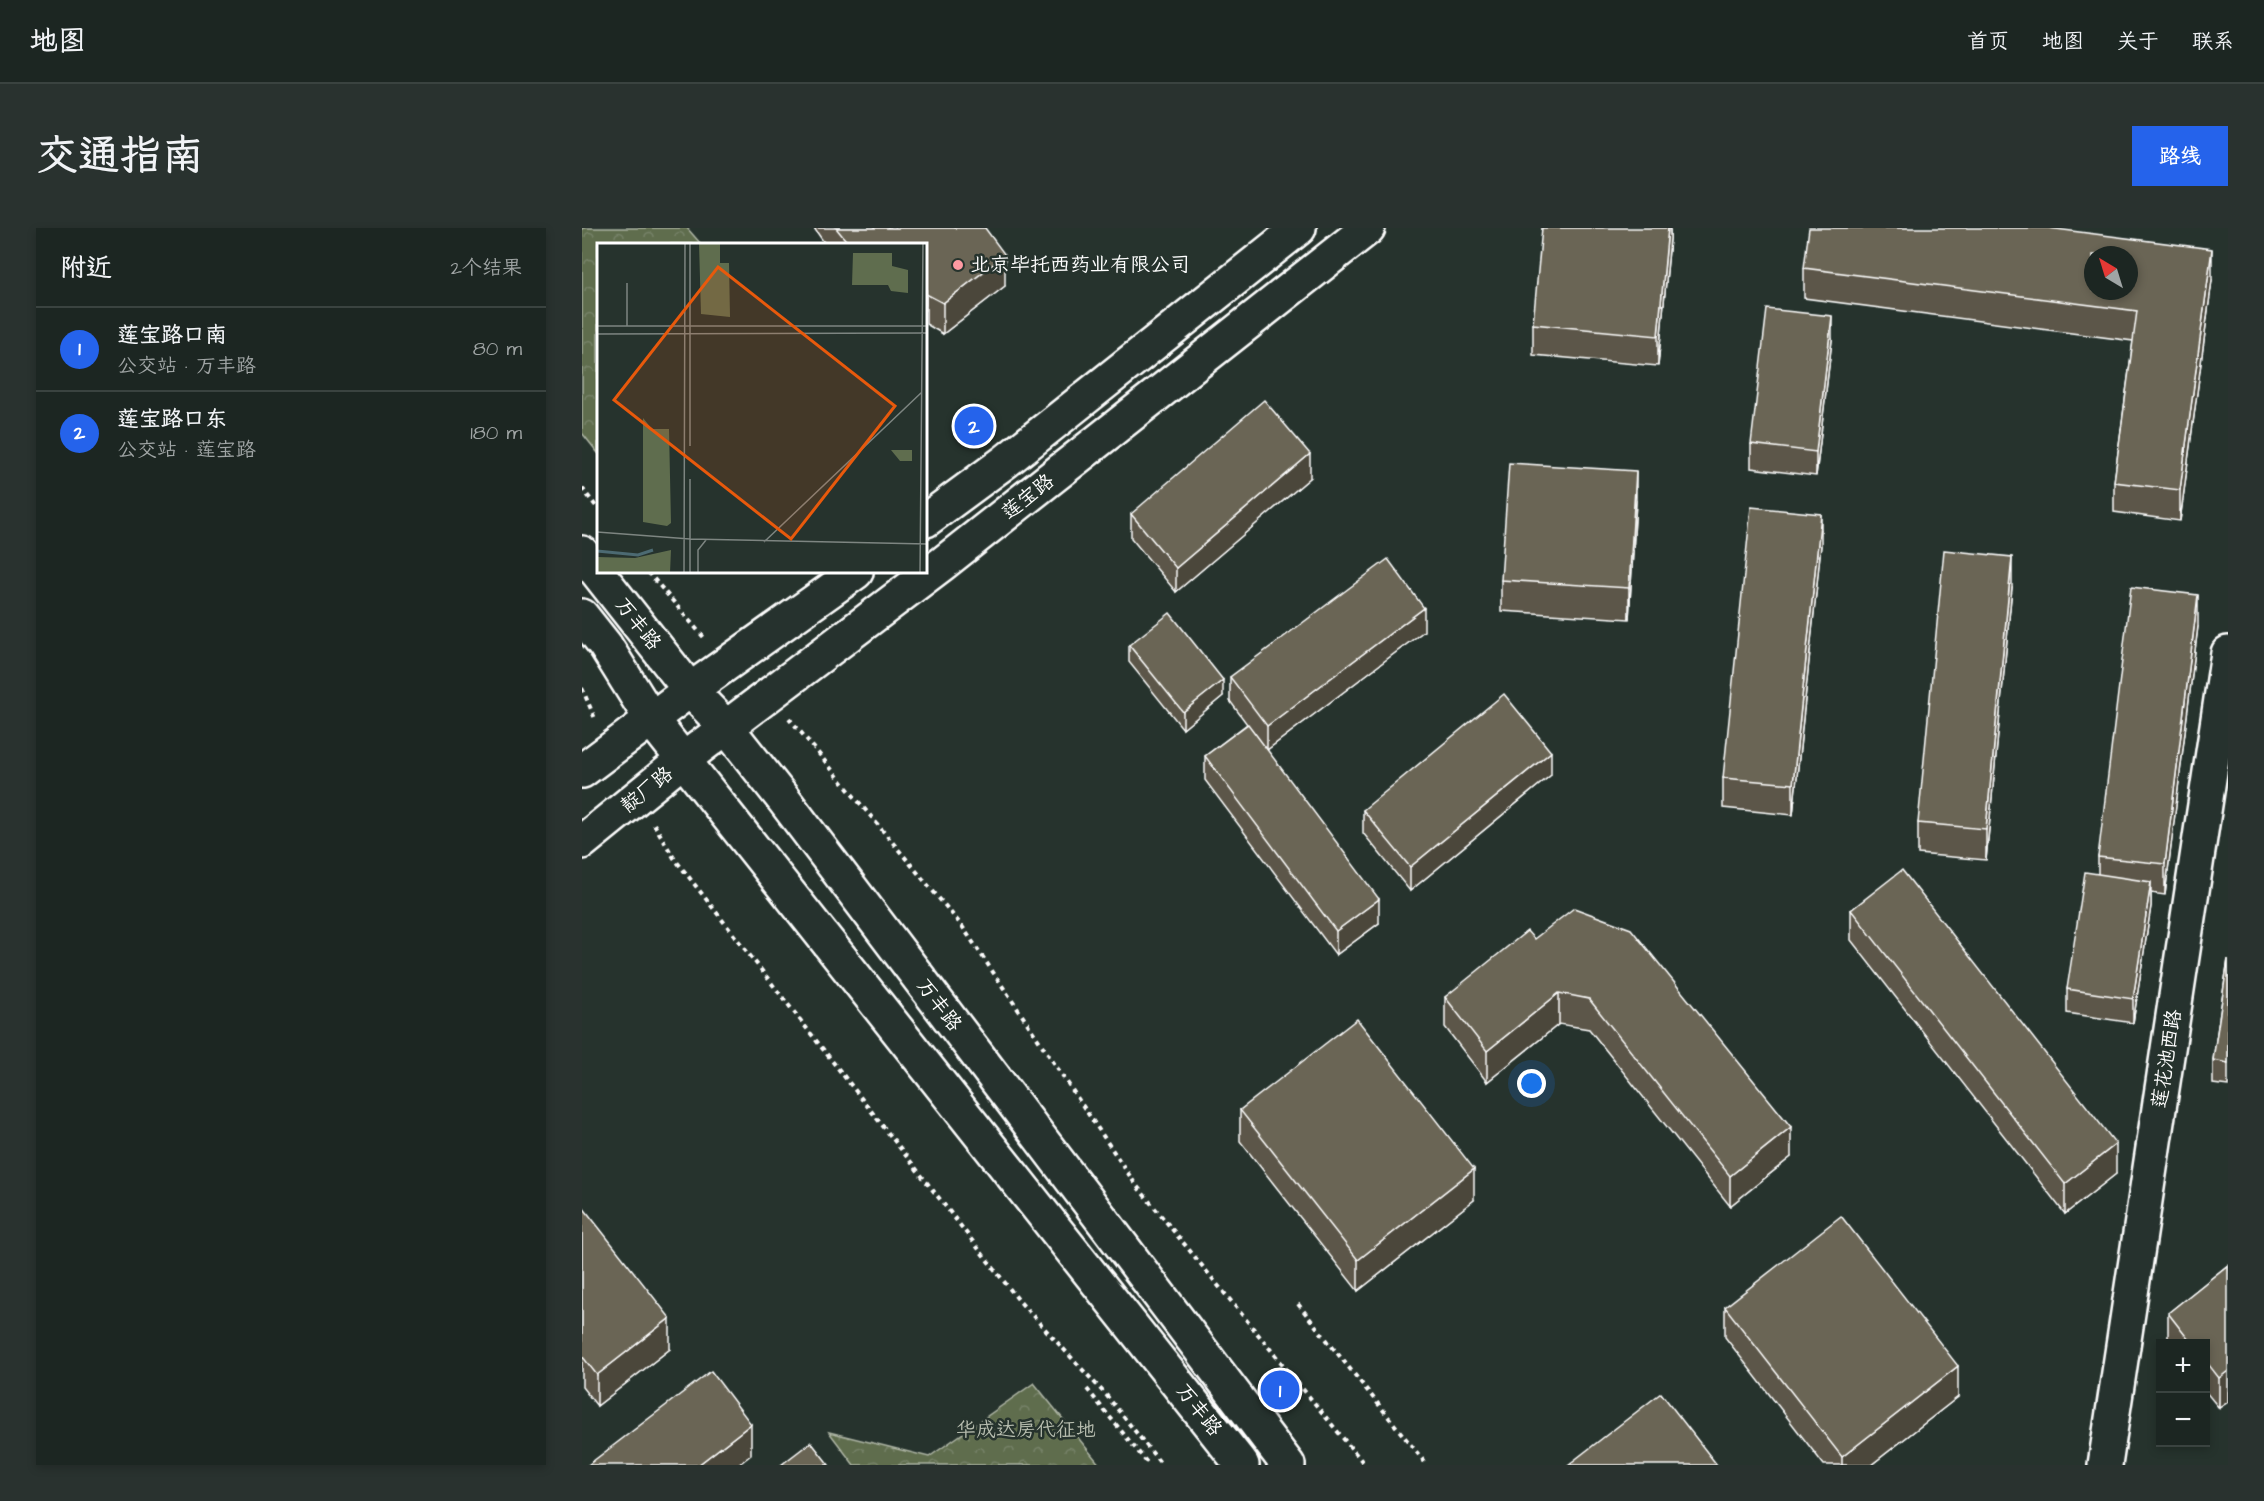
<!DOCTYPE html>
<html lang="zh">
<meta charset="utf-8">
<style>
body{margin:0;font-family:"Architects Daughter","LXGW WenKai TC",sans-serif;background:#29322f;color:#f1f3f6}
.controls{position:absolute;right:18px;bottom:18px;display:grid;overflow:hidden;border-radius:0px;box-shadow:0 3px 9px #0003}
.controls button{width:54px;height:54px;display:grid;place-items:center;padding:0;border:0;border-bottom:2px solid #3a4340;background:#1c2622;color:#f1f3f6;font:30px sans-serif}
.compass{position:absolute;left:1502px;top:18px;width:54px;height:54px;border-radius:50%;background:#1c2622;box-shadow:0 3px 9px #0003;rotate:322deg}
.you{position:absolute;left:950px;top:856px;width:21px;height:21px;margin:-15px;border:4px solid #fff;border-radius:50%;background:#1a73e8;box-shadow:0 0 0 9px #1a73e833}
.badge{display:grid;place-items:center;width:39px;height:39px;border-radius:50%;background:#2563eb;color:#fff;font-size:20px;font-weight:700}
.pin{position:absolute;translate:-50% -50%;border:3px solid #fff;box-shadow:0 2px 6px #0006}
.list{margin:0;padding:0;list-style:none}
h2{display:flex;justify-content:space-between;align-items:center;height:78px;margin:0;padding:0 24px;font-size:26px}
h2 small{font-size:20px;font-weight:400;color:#a0a5a5}
.list li{display:grid;grid-template-columns:39px 1fr auto;gap:18px;align-items:center;box-sizing:border-box;height:84px;padding:0 24px;border-top:2px solid #3a4340}
.list b{display:block;font-size:22px;white-space:nowrap}
.list p{margin:0;font-size:20px;white-space:nowrap;color:#a0a5a5}
.list em{font-size:20px;font-style:normal;color:#a0a5a5}
.map{position:relative;flex:none;width:1646px;height:1237px;overflow:hidden;border-radius:0px}
header{display:flex;align-items:center;gap:36px;box-sizing:border-box;height:84px;padding:0 30px;background:#1c2622;border-bottom:2px solid #3a4340}
header strong{font-size:28px}
nav{display:flex;gap:33px;margin-inline-start:auto;font-size:21px}
.intro{display:flex;align-items:center;justify-content:space-between;box-sizing:border-box;height:144px;padding:0 36px}
h1{margin:0;font-size:42px}
.button{padding:15px 27px;border-radius:0px;background:#2563eb;color:#fff;font-size:21px;font-weight:700}
main{display:flex;gap:36px;padding:0 36px}
aside{flex:1;background:#1c2622;border-radius:0px;box-shadow:0 3px 9px #0003}
.map>svg:first-child{display:block}
.forest{fill:url(#forest-crowns);stroke:#afb6a6;stroke-width:1.5}
.lines{fill:none;stroke-linecap:round;stroke-linejoin:round}
.minor-casing{stroke:#fff;stroke-width:38}
.secondary-casing{stroke:#fff;stroke-width:38}
.path{stroke:#fff;stroke-width:4;stroke-dasharray:4.5 4.5;stroke-linecap:butt}
.minor{stroke:#26332d;stroke-width:33}
.secondary{stroke:#26332d;stroke-width:33}
.wall{fill:#5c5748;stroke:#fff;stroke-width:1.5}
.shaded-wall{fill:#4b473b;stroke:#fff;stroke-width:1.5}
.building{fill:#6b6554;stroke:#fff;stroke-width:1.5;fill-rule:evenodd}
.poi-dot{fill:#ff9aa2;stroke:#26332d;stroke-width:2}
.labels{text-anchor:middle;dominant-baseline:central;stroke-width:5;stroke-linejoin:round;paint-order:stroke}
.poi-label{font-size:20px;fill:#fff;stroke:#26332d;text-anchor:start}
.street-label{font-size:20px;fill:#fff;stroke:#26332d}
.park-label{font-size:20px;fill:#b7bdaf;stroke:#26332d}
.inset-river{fill:none;stroke:#4c6a72;stroke-width:3}
.inset-road{fill:none;stroke:#7d8581;stroke-width:1.5}
.view{fill:#e8590c;fill-opacity:0.15;stroke:#e8590c;stroke-width:3}
.inset-edge{fill:none;stroke:#fff;stroke-width:3}
</style>
<header>
<strong>地图</strong>
<nav><a>首页</a><a>地图</a><a>关于</a><a>联系</a></nav>
</header>
<div class="intro"><h1>交通指南</h1><a class="button">路线</a></div>
<main>
<aside>
<h2>附近<small>2个结果</small></h2>
<ul class="list">
<li><span class="badge">1</span><div><b>莲宝路口南</b><p>公交站 · 万丰路</p></div><em>80 m</em></li>
<li><span class="badge">2</span><div><b>莲宝路口东</b><p>公交站 · 莲宝路</p></div><em>180 m</em></li>
</ul>
</aside>
<div class="map">
<svg width="1646" height="1237" viewBox="0 0 1646 1237">
<defs>
<pattern id="forest-crowns" width="20" height="18" patternUnits="userSpaceOnUse" patternTransform="scale(1.5)"><rect width="20" height="18" fill="#5f6d4e"/><path d="M2 6a3 3 0 1 1 6 0M12 15a3 3 0 1 1 6 0" fill="none" stroke="#778369"/></pattern>
</defs>
<rect width="100%" height="100%" fill="#26332d"/>
<filter id="ink" filterUnits="userSpaceOnUse"><feTurbulence type="fractalNoise" baseFrequency=".0167" numOctaves="2"/><feDisplacementMap in="SourceGraphic" scale="12" xChannelSelector="R" yChannelSelector="G"/><feConvolveMatrix kernelMatrix="1 2 1 2 8 2 1 2 1" color-interpolation-filters="sRGB"/></filter>
<g filter="url(#ink)">
<path class="forest" d="M0 0H105L119 16H16V225L0 205Z
M452 1155 518 1237H272L247 1204 347 1229Z"/>
<g class="lines">
<defs>
<path id="minor" d="M1523 1237 1646 425"/>
<path id="secondary" d="M344 292 424 233 717 0
M0 325 108 462 145 500 202 572 706 1237
M0 388 23 417 69 491 660 1237
M0 543 108 462 274 344
M0 614 101 532 360 336 786 0"/>
</defs>
<use href="#minor" class="minor-casing"/>
<use href="#secondary" class="secondary-casing"/>
<path class="path" d="M0 260 16 281
M66 344 124 412
M0 460 14 493
M207 490 380 698 554 957 783 1237
M72 596 92 630 438 1074 525 1168 580 1237
M716 1076 845 1237
M505 1161 567 1237"/>
<use href="#minor" class="minor"/>
<use href="#secondary" class="secondary"/>
</g>
<path class="wall" d="M232 0H403L423 58 361 106 344 96V16H243Z
M1088 0V11L1076 138 951 127V96Z
M1222 40 1630 52 1598 293 1532 284V254L1551 113 1222 70Z
M1250 112 1234 248 1169 240V216Z
M728 250 594 364 549 310V286Z
M1054 273 1047 391 919 383V352Z
M1239 317 1211 587 1141 580V550Z
M1430 359 1404 632 1336 626V595Z
M1616 398 1583 667 1569 665V678L1551 795 1485 785V761L1516 646V629Z
M842 403 685 522 797 695 754 727 623 552V528L665 496 648 473V449Z
M547 417 641 468 601 501 547 434Z
M969 547 828 663 781 605V582Z
M1269 682 1534 946 1483 986 1269 712Z
M952 711 1209 929 1148 978 1007 801 977 796 905 854 863 799V769Z
M1646 731V858L1631 856V832Z
M658 882 892 972 776 1063 658 913Z
M0 978 88 1121 15 1178 0 1159Z
M1646 1037 1637 1180 1623 1163V1116H1586V1085Z
M1143 1079 1376 1169 1289 1237H1242L1143 1109Z"/>
<path class="shaded-wall" d="M1086 0H1088V11L1076 138V108Z
M1630 21V52L1598 293V262Z
M423 27V58L361 106V75Z
M1250 88V112L1234 248V224Z
M728 226V250L594 364V340Z
M1054 243V273L1047 391V360Z
M1239 286V317L1211 587V556Z
M1430 329V359L1404 632V601Z
M1616 367V398L1583 667V636Z
M842 380V403L685 522V498Z
M641 452V468L601 501V484Z
M969 524V547L828 663V639Z
M1569 654V678L1551 795V771Z
M797 671V695L754 727V703Z
M977 765V796L905 854V823Z
M1209 899V929L1148 978V948Z
M1534 916V946L1483 986V956Z
M892 941V972L776 1063V1032Z
M88 1090V1121L15 1178V1147Z
M1376 1138V1169L1289 1237H1260V1229Z
M1646 1143V1174L1637 1180V1150Z
M169 1196V1227L156 1237H116Z"/>
<path class="building" d="M254 0H403L423 27 361 75 344 66V16H267Z
M960 0H1086L1076 108 951 96Z
M1227 0H1466L1630 21 1598 262 1532 254 1555 83 1222 40ZM1511 27H1547V63H1511Z
M1185 81 1250 88 1234 224 1169 216Z
M682 172 728 226 594 340 549 286Z
M927 235 1054 243 1047 360 919 352Z
M1169 279 1239 286 1211 556 1141 550Z
M1362 322 1430 329 1404 601 1336 595Z
M806 331 842 380 685 498 648 449Z
M1549 359 1616 367 1583 636 1516 629Z
M588 385 641 452 601 484 547 417Z
M922 466 969 524 828 639 781 582Z
M666 496 797 671 754 703 623 528Z
M1320 642 1534 916 1483 956 1269 682Z
M1503 644 1569 654 1551 771 1485 761Z
M992 680 1049 701 1209 899 1148 948 1007 771 977 765 905 823 863 769 945 703 952 711Z
M1646 731V835L1631 832Z
M775 791 892 941 776 1032 658 882Z
M0 978 88 1090 15 1147 0 1128Z
M1259 988 1376 1138 1260 1229 1143 1079Z
M1646 1037V1143L1637 1150 1623 1132V1116H1610L1586 1085Z
M129 1143 169 1196 116 1237H6Z
M1079 1165 1135 1237H986Z
M229 1214 247 1237H199Z"/>
</g>
<circle class="poi-dot" cx="376" cy="37" r="6"/>
<g class="labels">
<g class="poi-label">
<text x="388" y="37">北京毕托西药业有限公司</text>
</g>
<g class="street-label">
<text transform="translate(446 269) rotate(-38)">莲宝路</text>
<text transform="translate(56 396) rotate(52)">万丰路</text>
<text transform="translate(65 562) rotate(-39)">靛厂路</text>
<text transform="translate(357 777) rotate(53)">万丰路</text>
<text transform="translate(1585 831) rotate(-81)">莲花池西路</text>
<text transform="translate(617 1182) rotate(52)">万丰路</text>
</g>
<g class="park-label">
<text x="444" y="1202">华成达房代征地</text>
</g>
</g>
<g transform="translate(15 15)">
<rect width="330" height="330" fill="#26332d"/>
<path d="M102 0H123V20H132L133 74 104 71ZM46 175 55 186H72L74 280 70 283 46 279Z" fill="#5f6d4e"/>
<path d="M256 10H295V23L311 27V50L294 48 291 42H255ZM74 307 73 330H0V314L38 315Z" fill="#5f6d4e"/>
<path d="M294 207H315V218H303Z" fill="#5f6d4e"/>
<path class="inset-river" d="M0 308 41 312 56 307"/>
<path class="inset-road" d="M0 83H330M30 83V40M0 91 330 90M93 203V0M93 236V330M0 289 93 296 330 301M167 299 325 149M87 330 88 0M101 330V307L109 297M323 330 326 0"/>
<path class="view" d="M121 24 298 163 194 296 17 157Z"/>
<rect width="330" height="330" class="inset-edge"/>
</g>
</svg>
<div class="controls">
<button>+</button>
<button>−</button>
</div>
<svg class="compass" viewBox="-18 -18 36 36"><path d="M0-13l5 13h-10z" fill="#e53935"/><path d="M0 13l5-13h-10z" fill="#a0a5a5"/></svg>
<div class="you"></div>
<div class="pin badge" style="left:698px;top:1162px">1</div>
<div class="pin badge" style="left:392px;top:198px">2</div>
</div>
</main>
